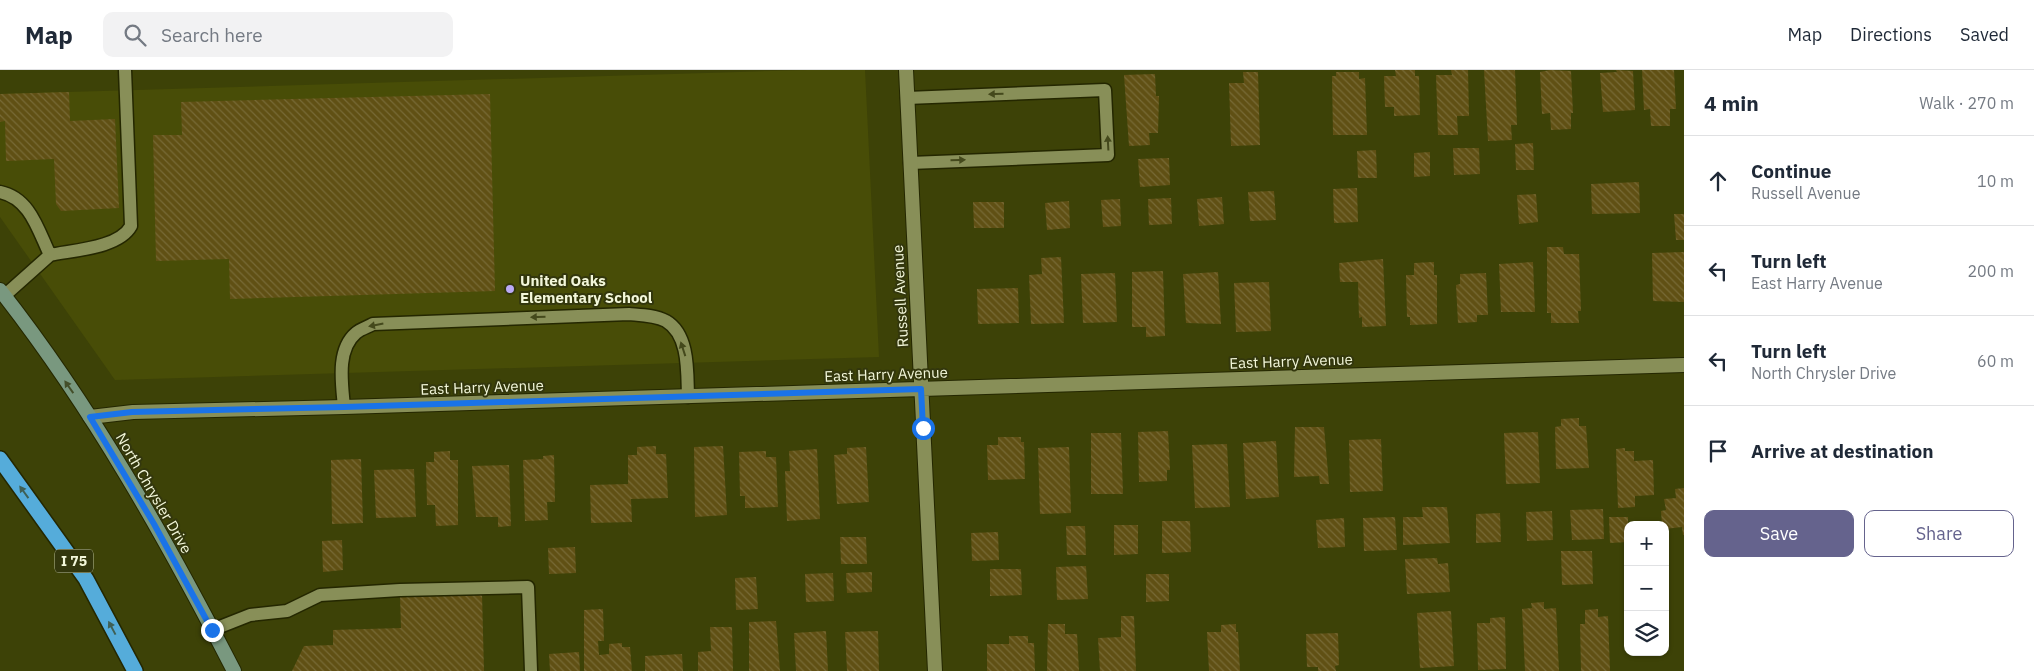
<!DOCTYPE html>
<meta charset="utf-8">
<style>
body{margin:0;font-family:"IBM Plex Sans",sans-serif;background:#f2f2f3;color:#1f2937}
.controls{position:absolute;right:15px;bottom:15px;display:grid;overflow:hidden;border-radius:10px;box-shadow:0 1px 4px #0004}
.controls button{width:45px;height:45px;display:grid;place-items:center;padding:0;border:0;border-bottom:1px solid #e0e1e3;background:#fff;color:#1f2937;font:25px sans-serif}
.stop{position:absolute;width:15px;height:15px;margin:-11px;border:4px solid #1a73e8;border-radius:50%;background:#fff}
.stop.end{background:#1a73e8;border-color:#fff;box-shadow:0 1px 5px #0008}
.list{margin:0;padding:0;list-style:none}
h2{display:flex;justify-content:space-between;align-items:center;height:65px;margin:0;padding:0 20px;font-size:21px}
h2 small{font-size:16px;font-weight:400;color:#747a83}
.list li{display:grid;grid-template-columns:32px 1fr auto;gap:15px;align-items:center;box-sizing:border-box;height:90px;padding:0 20px;border-top:1px solid #e0e1e3}
.list b{display:block;font-size:19px;white-space:nowrap}
.list p{margin:0;font-size:16px;white-space:nowrap;color:#747a83}
.list em{font-size:16px;font-style:normal;color:#747a83}
.actions{display:flex;gap:10px;padding:15px 20px}
.actions a{flex:1;padding:11px 0;border:1px solid #65638d;border-radius:10px;text-align:center;font-size:18px;color:#65638d}
.actions .main{background:#65638d;color:#fff}
.icon{flex:none;width:28px;height:28px;fill:none;stroke:currentColor;stroke-width:2;stroke-linecap:round;stroke-linejoin:round}
.map{position:relative;flex:none;width:1684px;height:601px;overflow:hidden}
header{display:flex;align-items:center;gap:30px;box-sizing:border-box;height:70px;padding:0 25px;background:#fff;border-bottom:1px solid #e0e1e3}
header strong{font-size:24px}
nav{display:flex;gap:28px;margin-inline-start:auto;font-size:18px}
.search{width:350px;height:45px;background:#f2f2f3;display:flex;align-items:center;gap:12px;box-sizing:border-box;padding:0 18px;border-radius:10px;color:#747a83;font-size:19px}
main{display:flex}
aside{flex:1;background:#fff}
.map>svg:first-child{display:block}
.built{fill:#484d07}
.building{fill:url(#building-back-hatch)}
.lines{fill:none;stroke-linecap:round;stroke-linejoin:round}
.service-casing{stroke:#242700;stroke-width:15}
.minor-casing{stroke:#242700;stroke-width:16}
.secondary-casing{stroke:#242700;stroke-width:16}
.motorway-casing{stroke:#242700;stroke-width:18}
.service{stroke:#888f58;stroke-width:12}
.minor{stroke:#888f58;stroke-width:14}
.secondary{stroke:#79987f;stroke-width:14}
.motorway{stroke:#55acda;stroke-width:15}
.oneway{fill:#44491c}
.oneway2{fill:#444f2a}
.oneway3{fill:#3f6055}
.route{stroke:#1a73e8;stroke-width:6}
.poi-dot{fill:#bbaaf6;stroke:#33370d;stroke-width:2}
.labels{text-anchor:middle;dominant-baseline:central;stroke-width:4;stroke-linejoin:round;paint-order:stroke}
.shield{fill:#33370d;stroke:#b9bd9c;stroke-width:1}
.shield-label{font-size:14px;font-weight:bold;fill:#f3f7da}
.poi-label{font-size:15px;font-weight:bold;fill:#f3f7da;stroke:#33370d;text-anchor:start}
.street-label{font-size:15px;fill:#f3f7da;stroke:#33370d}
</style>
<header>
<strong>Map</strong>
<div class="search"><svg class="icon" aria-label="search" viewBox="0 0 24 24"><circle cx="10" cy="10" r="6"/><path d="M15 15l6 6"/></svg>Search here</div>
<nav><a>Map</a><a>Directions</a><a>Saved</a></nav>
</header>
<main>
<div class="map">
<svg width="1684" height="601" viewBox="0 0 1684 601">
<defs>
<pattern id="building-back-hatch" width="6" height="6" patternUnits="userSpaceOnUse" patternTransform="scale(1.25)"><rect width="6" height="6" fill="#605014"/><path d="M-1 5l2 2M0 0l6 6M5-1l2 2" fill="none" stroke="#776a36"/></pattern>
</defs>
<rect width="100%" height="100%" fill="#3d4207"/>
<path class="built" d="M807 0H865L879 287 115 310 0 147V24Z"/>
<path class="building" d="M1395 0H1415V6H1419L1420 45 1394 46V37H1385L1384 6H1396Z
M1451 0H1468L1469 46H1457L1458 65H1438L1436 5H1452Z
M1484 0H1515L1517 55H1511L1512 70 1488 71Z
M1550 0 1571 1 1573 43H1571V59L1551 60 1550 43 1542 44 1540 2Z
M1616 0 1633 1 1635 40 1603 42 1600 3 1617 2Z
M1642 0H1674L1676 39H1670V56H1651L1650 39 1644 40Z
M1243 2H1258L1260 75 1231 76 1229 13H1244Z
M1336 2H1359V9L1365 8 1367 65H1333L1332 6H1336Z
M1155 4 1156 26H1159L1158 63H1149L1150 75 1129 76 1124 5Z
M69 22 70 51 115 49 119 138 61 141 56 134 54 89 6 91 5 51 0 52V24Z
M490 24 495 221 230 229 229 189 156 191 153 65H182L181 32Z
M1533 73 1534 100H1516L1515 74Z
M1453 78H1479L1480 104 1454 105Z
M1376 80 1377 108H1358L1357 81Z
M1430 82V106L1414 107V83Z
M1169 88 1170 115 1140 117 1138 89Z
M1639 112 1640 143 1592 144 1591 114Z
M1357 118 1358 152 1334 153 1333 119Z
M1274 121 1276 150 1250 151 1248 122Z
M1536 124 1538 152 1519 154 1517 125Z
M1222 127 1224 154 1199 156 1197 129Z
M1171 128 1172 154 1149 155 1148 129Z
M1120 129 1121 156 1103 157 1101 130Z
M1069 131 1070 158 1047 160 1045 133Z
M973 132H1004V158H974Z
M1674 144H1684V170H1676Z
M1547 177H1563L1564 184H1579L1581 241H1578L1579 253H1551V243H1547Z
M1684 182V232L1653 231 1652 183Z
M1061 187 1064 253 1031 254 1029 205 1042 204 1041 188Z
M1383 189 1386 256 1362 257V247L1359 248 1358 212H1340L1339 193Z
M1434 192V205H1437V254L1410 255V247H1407L1406 205H1414V193Z
M1533 192 1535 242H1501L1499 194Z
M1163 201 1165 266 1146 267V257H1132V202Z
M1218 202 1221 254 1186 253 1183 204Z
M1115 203 1117 252 1083 253 1081 204Z
M1486 203 1488 245H1477V252L1458 253 1456 215 1460 214V204Z
M1269 212 1271 261 1236 262 1234 213Z
M1018 218 1019 253 978 254 977 219Z
M1579 348V356H1586L1589 398 1556 399 1555 357 1561 356V349Z
M1295 357H1324L1329 414H1320L1319 406 1294 407Z
M1168 361 1170 400H1167V411L1139 412 1138 362Z
M1538 362 1540 413 1506 414 1504 363Z
M1091 363H1121L1123 424H1091Z
M998 367H1021V372H1024L1025 409 988 410 987 375H998Z
M1381 369 1383 421 1350 422 1349 370Z
M1276 371 1279 427 1246 429 1243 373Z
M1227 374 1230 437 1195 438 1192 375Z
M656 376V384H666L668 428 631 429 632 452 591 453 590 415 628 414V385H637V377Z
M723 376 727 445 695 447 694 377Z
M866 377 869 432 837 434 834 385 847 384V378Z
M1069 377 1071 443 1040 444 1038 378Z
M1625 378V381H1634V391L1653 390 1654 425 1635 426V437L1618 438 1616 379Z
M817 379 820 449 787 451 785 401H790L789 381Z
M450 381V390H458V455L436 456 435 435H427L426 392H434V382Z
M766 381V387H776L778 437 745 438V426H740L739 382Z
M554 385 555 432H547L548 450 525 451 523 390 543 389V386Z
M361 389 363 453 332 454 331 390Z
M509 395 511 456 498 457V447H476L472 396Z
M414 399 416 447 376 448 374 400Z
M1684 418V465H1683L1682 457 1665 459V455H1662L1661 441 1666 440 1664 429 1676 428 1675 419Z
M1422 437H1447L1450 473 1403 475V447H1423Z
M1603 439 1604 469 1572 470 1570 440Z
M1552 441 1553 470 1527 471 1526 442Z
M1500 443 1501 472 1476 473V444Z
M1395 447 1397 480 1364 481 1363 448Z
M1609 447H1628V472L1610 473Z
M1344 448 1345 477 1318 478 1316 450Z
M1162 451H1190L1191 482 1162 483Z
M1114 455H1138V484L1114 485Z
M1066 456H1085L1086 485H1067Z
M998 462 999 490 972 491 971 463Z
M840 467H866L867 494H841Z
M342 470 343 500 323 502 322 471Z
M575 477 576 503 549 504 548 478Z
M1561 481H1592L1593 514 1562 515Z
M1437 488 1438 494 1448 493 1450 522 1407 524 1405 489Z
M1086 496 1088 529 1057 530 1056 497Z
M990 499H1021L1022 525 990 526Z
M872 502V522L847 523 846 503Z
M833 503 834 531 806 532 805 504Z
M1146 504H1169V531L1146 532Z
M756 507 758 539 736 540 735 508Z
M482 524 484 601H292L304 576 333 575V560L401 558 400 526Z
M1544 532V539L1556 538 1559 601H1525L1522 539 1532 538 1531 533Z
M603 539 604 571H598L599 585 609 584V574L622 573V577H630L632 601H584V540Z
M1598 539V547L1608 546 1610 601H1581L1580 554H1585V540Z
M1451 541 1454 596 1420 598 1417 543Z
M1121 546H1134L1136 601H1100L1098 568 1121 567Z
M1505 547 1506 599 1478 600 1477 553H1490V548Z
M776 551 780 601H749V552Z
M1048 554H1065V564H1077L1079 601H1047Z
M1236 554V562H1238L1240 601H1209L1207 562H1221V555Z
M710 557H732L733 601H698V582L711 581Z
M826 561 828 601H796L794 563Z
M878 561 879 601H847L845 562Z
M1338 563 1339 595 1335 596 1336 601H1318V597H1307L1306 564Z
M1009 566H1028V573H1034L1035 601H987V574H1009Z
M579 582 580 601H550L549 584Z
M682 584 683 601H645V586Z"/>
<g class="lines">
<defs>
<path id="service" d="M907 28 1105 20 1108 85 910 93
M0 122C30 128 38 160 50 185L4 226
M50 185C74 180 119 178 131 156L125 0
M344 337C342 314 336 280 356 263 360 259 368 257 373 254L629 244C641 245 655 245 666 251 690 265 687 304 688 327
M212 560 250 545 287 541 320 525 400 520 528 517 531 601"/>
<path id="minor" d="M906 0 935 601
M90 347 133 342 344 337 1684 295"/>
<path id="secondary" d="M0 220C92 337 166 469 234 601"/>
<path id="motorway" d="M0 389 86 509 135 601"/>
</defs>
<use href="#service" class="service-casing"/>
<use href="#minor" class="minor-casing"/>
<use href="#secondary" class="secondary-casing"/>
<use href="#motorway" class="motorway-casing"/>
<use href="#service" class="service"/>
<use href="#minor" class="minor"/>
<use href="#secondary" class="secondary"/>
<use href="#motorway" class="motorway"/>
</g>
<defs><path id="oneway-solid" d="M-6-.8H1V-3.2L6.5 0L1 3.2V.8H-6Z" transform="scale(1.25)"/></defs>
<g class="oneway">
<use href="#oneway-solid" transform="translate(996 24) rotate(178)"/>
<use href="#oneway-solid" transform="translate(1108 73) rotate(-93)"/>
<use href="#oneway-solid" transform="translate(958 90) rotate(-2)"/>
<use href="#oneway-solid" transform="translate(538 247) rotate(178)"/>
<use href="#oneway-solid" transform="translate(376 255) rotate(169)"/>
<use href="#oneway-solid" transform="translate(683 279) rotate(-108)"/>
</g>
<use class="oneway2" href="#oneway-solid" transform="translate(69 317) rotate(-125)"/>
<g class="oneway3">
<use href="#oneway-solid" transform="translate(24 422) rotate(-126)"/>
<use href="#oneway-solid" transform="translate(112 558) rotate(-118)"/>
</g>
<g class="lines">
<path class="route" d="M212 560 154 454 90 347 132 342 344 337 921 319 923 358"/>
</g>
<circle class="poi-dot" cx="510" cy="219" r="5"/>
<g class="labels">
<rect class="shield" x="55" y="479.5" width="38" height="23" rx="4"/>
<g class="shield-label">
<text x="74" y="491">I 75</text>
</g>
<g class="poi-label">
<text x="520" y="210">United Oaks<tspan x="520" dy="17">Elementary School</tspan></text>
</g>
<g class="street-label">
<text transform="translate(900 226) rotate(-93)">Russell Avenue</text>
<text transform="translate(1291 291) rotate(-2)">East Harry Avenue</text>
<text transform="translate(886 304) rotate(-2)">East Harry Avenue</text>
<text transform="translate(482 317) rotate(-2)">East Harry Avenue</text>
<text transform="translate(154 423) rotate(60)">North Chrysler Drive</text>
</g>
</g>
</svg>
<div class="controls">
<button>+</button>
<button>−</button>
<button><svg class="icon" aria-label="layers" viewBox="0 0 24 24"><path d="M12 4l9 5-9 5-9-5zM3 14l9 5 9-5"/></svg></button>
</div>
<div class="stop" style="left:923px;top:358px"></div>
<div class="stop end" style="left:212px;top:560px"></div>
</div>
<aside>
<h2>4 min<small>Walk · 270 m</small></h2>
<ul class="list">
<li><svg class="icon" aria-label="ahead" viewBox="0 0 24 24"><path d="M12 20V5M6 11l6-6 6 6"/></svg><div><b>Continue</b><p>Russell Avenue</p></div><em>10 m</em></li>
<li><svg class="icon" aria-label="left" viewBox="0 0 24 24"><path d="M17 20v-9H6M10 6l-5 5 5 5"/></svg><div><b>Turn left</b><p>East Harry Avenue</p></div><em>200 m</em></li>
<li><svg class="icon" aria-label="left" viewBox="0 0 24 24"><path d="M17 20v-9H6M10 6l-5 5 5 5"/></svg><div><b>Turn left</b><p>North Chrysler Drive</p></div><em>60 m</em></li>
<li><svg class="icon" aria-label="arrive" viewBox="0 0 24 24"><path d="M6 21V4h12l-3 4 3 4H6"/></svg><div><b>Arrive at destination</b></div></li>
</ul>
<div class="actions"><a class="main">Save</a><a>Share</a></div>
</aside>
</main>
